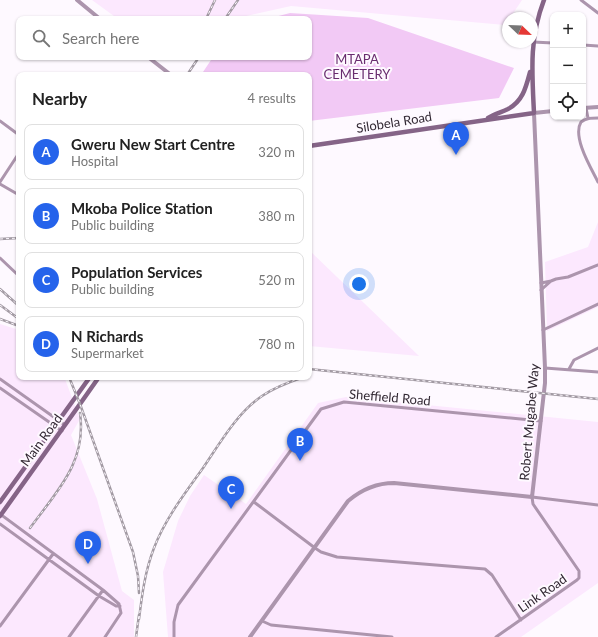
<!DOCTYPE html>
<meta charset="utf-8">
<style>
body{margin:0;font-family:Lato,sans-serif;background:#f6f6f6;color:#222}
.controls{position:absolute;right:12px;top:12px;display:grid;overflow:hidden;border-radius:8px;box-shadow:0 1px 3px #0004}
.controls button{width:36px;height:36px;display:grid;place-items:center;padding:0;border:0;border-bottom:1px solid #e0e0e0;background:#fff;color:#222;font:20px sans-serif}
.compass{position:absolute;left:502px;top:12px;width:36px;height:36px;border-radius:50%;background:#fff;box-shadow:0 1px 3px #0004;rotate:113deg}
.you{position:absolute;left:359px;top:284px;width:14px;height:14px;margin:-10px;border:3px solid #fff;border-radius:50%;background:#1a73e8;box-shadow:0 0 0 6px #1a73e833}
.badge{display:grid;place-items:center;width:26px;height:26px;border-radius:50%;background:#2563eb;color:#fff;font-size:13px;font-weight:700}
.pin{position:absolute;translate:-50% -33px;filter:drop-shadow(0 1px 2px #0008)}
.pin::after{content:'';position:absolute;top:21px;width:14px;height:12px;background:inherit;clip-path:polygon(0 0,100% 0,50% 100%)}
.list{margin:0;padding:0;list-style:none}
h2{display:flex;justify-content:space-between;align-items:center;height:52px;margin:0;padding:0 16px;font-size:17px}
h2 small{font-size:13px;font-weight:400;color:#767676}
.list li{display:grid;grid-template-columns:26px 1fr auto;gap:12px;align-items:center;box-sizing:border-box;height:56px;margin:0 8px 8px;padding:0 8px;border:1px solid #e0e0e0;border-radius:8px}
.list b{display:block;font-size:15px;white-space:nowrap}
.list p{margin:0;font-size:13px;white-space:nowrap;color:#767676}
.list em{font-size:13px;font-style:normal;color:#767676}
.icon{flex:none;width:22px;height:22px;fill:none;stroke:currentColor;stroke-width:2;stroke-linecap:round;stroke-linejoin:round}
.map{position:relative;flex:none;width:598px;height:637px;overflow:hidden}
.search{position:absolute;background:#fff;box-shadow:0 1px 3px #0004;left:16px;top:16px;width:296px;height:44px;display:flex;align-items:center;gap:10px;box-sizing:border-box;padding:0 14px;border-radius:8px;color:#767676;font-size:15px}
.panel{position:absolute;background:#fff;box-shadow:0 1px 3px #0004;left:16px;top:72px;width:296px;height:308px;border-radius:8px}
.map>svg:first-child{display:block}
.built{fill:#fce8fe}
.green{fill:#f2c9f5}
.lines{fill:none;stroke-linecap:round;stroke-linejoin:round}
.minor{stroke:#ac95ad;stroke-width:3}
.tertiary{stroke:#ac95ad;stroke-width:4}
.secondary{stroke:#856487;stroke-width:4.5}
.rail-casing{stroke:#a29aa3;stroke-width:2.5}
.rail{stroke:#fef9ff;stroke-width:1;stroke-dasharray:3;stroke-linecap:butt}
.labels{text-anchor:middle;dominant-baseline:central;stroke-width:4;stroke-linejoin:round;paint-order:stroke}
.park-label{font-size:13px;fill:#692c6f;stroke:#fef9ff}
.street-label{font-size:13px;fill:#322833;stroke:#fef9ff}
</style>
<div class="map">
<svg width="598" height="637" viewBox="0 0 598 637">
<rect width="100%" height="100%" fill="#fef9ff"/>
<path class="built" d="M92 0H522L510 18H508L505 25 291 6 233 19H118Z
M598 222V307L547 331 545 262 588 247Z
M309 249V250L419 356 309 346Z
M0 324 19 330V377H64L65 379 80 419 71 435 97 499 122 591 134 600V637H0Z
M346 397 598 422V583L521 637H168L163 572 178 521 190 496 204 475 246 504 318 403Z"/>
<path class="green" d="M290 13 368 18 514 68 499 98 309 121V75H201L213 57H309V19H267Z"/>
<g class="lines">
<path class="minor" d="M581 0 598 13
M533 42 553 43
M583 45 598 46
M586 108 588 118
M598 118C591 118 586 118 581 122 572 137 591 168 598 182
M0 121 19 135
M0 182 19 153
M0 184 19 195
M0 258 19 276
M541 283 551 281
M541 290 551 281 556 279 568 277 598 265
M543 330 598 304
M545 368 598 372
M569 369 574 360 598 348
M0 379 65 425
M0 388 62 431
M254 502 315 548 321 552 337 557 485 569 492 575 521 620
M0 514 103 590 119 604 121 613 105 637
M0 524 99 596 116 606H120
M262 621 271 625 392 637
M0 626 53 554
M69 637 103 590
M174 637V622L178 605 321 409 344 402 541 421
M496 637 577 580 579 578V571L533 504 532 497 598 505"/>
<path class="tertiary" d="M77 0 100 19
M148 57 171 75
M583 108 598 107
M250 637 348 501C361 490 377 483 394 483L532 497 545 383V368L534 113 553 111"/>
<path class="secondary" d="M488 118C495 114 502 112 508 109 523 101 526 87 530 72
M309 146 534 113C532 72 529 39 544 0
M0 502 90 377
M0 516 80 404 99 377"/>
<defs>
<path id="rail" d="M206 19 215 0
M225 19 238 0
M187 75 199 57
M0 239 19 238
M0 289 19 306
M0 305 19 319
M0 319 19 326
M309 369 598 399
M69 377 80 404 133 552 138 576 139 593
M30 528C57 491 87 462 80 413
M139 619C142 595 145 571 154 548 165 519 185 493 203 468 220 443 237 413 262 396 275 387 289 382 304 377
M136 637 139 615"/>
</defs>
<use href="#rail" class="rail-casing"/>
<use href="#rail" class="rail"/>
</g>
<g class="labels">
<g class="park-label">
<text x="357" y="59">MTAPA<tspan x="357" dy="15">CEMETERY</tspan></text>
</g>
<g class="street-label">
<text transform="translate(394 122) rotate(-9)">Silobela Road</text>
<text transform="translate(390 397) rotate(5)">Sheffield Road</text>
<text transform="translate(529 422) rotate(-85)">Robert Mugabe Way</text>
<text transform="translate(41 440) rotate(-54)">Main Road</text>
<text transform="translate(542 593) rotate(-35)">Link Road</text>
</g>
</g>
</svg>
<div class="controls">
<button>+</button>
<button>−</button>
<button><svg class="icon" aria-label="locate" viewBox="0 0 24 24"><circle cx="12" cy="12" r="6"/><path d="M12 2v4M12 18v4M2 12h4M18 12h4"/></svg></button>
</div>
<svg class="compass" viewBox="-18 -18 36 36"><path d="M0-13l5 13h-10z" fill="#e53935"/><path d="M0 13l5-13h-10z" fill="#767676"/></svg>
<div class="you"></div>
<div class="pin badge" style="left:456px;top:155px">A</div>
<div class="pin badge" style="left:300px;top:461px">B</div>
<div class="pin badge" style="left:231px;top:509px">C</div>
<div class="pin badge" style="left:88px;top:564px">D</div>
<div class="search"><svg class="icon" aria-label="search" viewBox="0 0 24 24"><circle cx="10" cy="10" r="6"/><path d="M15 15l6 6"/></svg>Search here</div>
<section class="panel">
<h2>Nearby<small>4 results</small></h2>
<ul class="list">
<li><span class="badge">A</span><div><b>Gweru New Start Centre</b><p>Hospital</p></div><em>320 m</em></li>
<li><span class="badge">B</span><div><b>Mkoba Police Station</b><p>Public building</p></div><em>380 m</em></li>
<li><span class="badge">C</span><div><b>Population Services</b><p>Public building</p></div><em>520 m</em></li>
<li><span class="badge">D</span><div><b>N Richards</b><p>Supermarket</p></div><em>780 m</em></li>
</ul>
</section>
</div>
